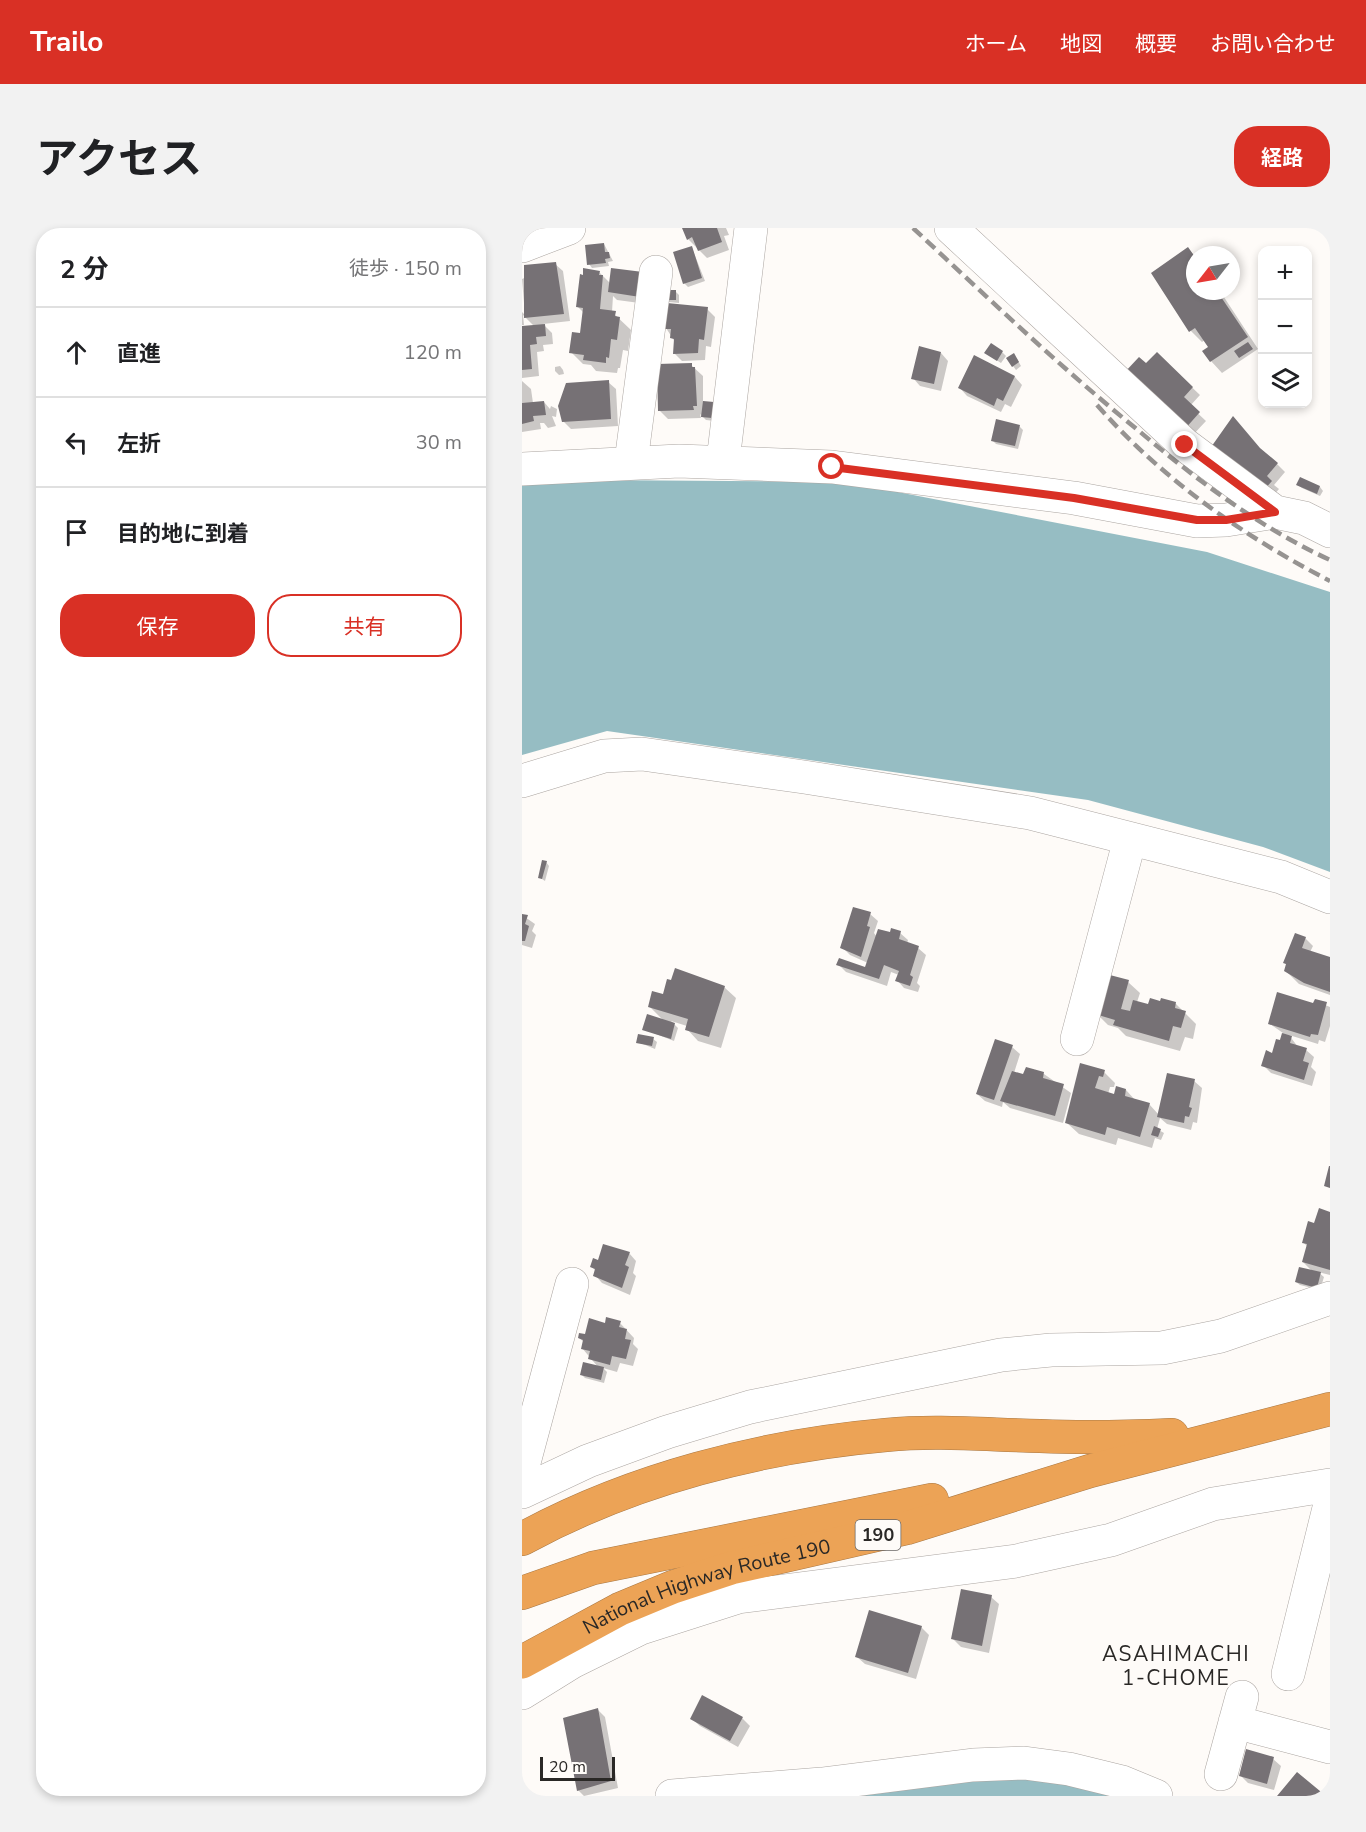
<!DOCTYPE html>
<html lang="ja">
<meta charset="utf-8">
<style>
body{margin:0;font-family:"Nunito Sans","Noto Sans JP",sans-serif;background:#f2f2f2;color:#202124}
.controls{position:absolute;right:18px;top:18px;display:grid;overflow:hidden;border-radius:12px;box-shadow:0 3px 9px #0003}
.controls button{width:54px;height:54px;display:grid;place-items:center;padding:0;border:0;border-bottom:2px solid #e0e0e0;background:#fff;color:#202124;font:30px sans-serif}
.compass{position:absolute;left:664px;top:18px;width:54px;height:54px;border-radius:50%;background:#fff;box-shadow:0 3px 9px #0003;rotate:239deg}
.scale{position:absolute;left:18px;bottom:15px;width:75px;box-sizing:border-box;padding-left:6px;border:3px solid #2a2826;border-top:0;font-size:16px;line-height:21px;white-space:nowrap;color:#2a2826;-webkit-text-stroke:4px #fefbf8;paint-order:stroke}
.stop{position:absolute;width:18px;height:18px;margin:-14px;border:4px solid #d93025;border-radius:50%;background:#fff}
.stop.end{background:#d93025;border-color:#fff;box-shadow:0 2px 6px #0008}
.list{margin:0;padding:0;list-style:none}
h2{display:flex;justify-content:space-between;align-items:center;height:78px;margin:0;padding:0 24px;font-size:26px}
h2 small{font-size:20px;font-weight:400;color:#757577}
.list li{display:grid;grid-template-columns:39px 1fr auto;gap:18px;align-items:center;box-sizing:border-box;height:90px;padding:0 24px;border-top:2px solid #e0e0e0}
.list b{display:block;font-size:22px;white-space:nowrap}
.list em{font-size:20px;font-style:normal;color:#757577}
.actions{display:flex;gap:12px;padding:18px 24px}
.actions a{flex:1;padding:14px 0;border:2px solid #d93025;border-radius:24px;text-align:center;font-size:21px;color:#d93025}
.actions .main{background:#d93025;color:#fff}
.icon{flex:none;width:33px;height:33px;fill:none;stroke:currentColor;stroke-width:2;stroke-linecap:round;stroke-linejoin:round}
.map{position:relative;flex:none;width:808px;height:1568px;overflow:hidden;border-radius:24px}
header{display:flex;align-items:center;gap:36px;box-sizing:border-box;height:84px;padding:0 30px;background:#d93025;color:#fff}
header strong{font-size:28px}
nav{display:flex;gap:33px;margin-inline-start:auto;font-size:21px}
.intro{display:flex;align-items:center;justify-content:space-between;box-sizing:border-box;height:144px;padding:0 36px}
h1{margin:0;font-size:42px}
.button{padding:15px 27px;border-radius:24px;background:#d93025;color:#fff;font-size:21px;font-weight:700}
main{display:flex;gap:36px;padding:0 36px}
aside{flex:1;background:#fff;border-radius:24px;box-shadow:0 3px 9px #0003}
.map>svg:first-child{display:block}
.water{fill:#96bdc3}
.shadow{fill:#0003}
.building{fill:#767175}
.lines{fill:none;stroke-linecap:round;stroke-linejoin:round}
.minor-casing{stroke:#aba5a1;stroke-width:34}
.highway-casing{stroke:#a87845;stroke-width:34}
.minor{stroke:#fff;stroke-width:33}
.highway{stroke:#eca356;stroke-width:33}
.rail{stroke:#969391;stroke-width:4.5;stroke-dasharray:12 6;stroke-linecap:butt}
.route{stroke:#d93025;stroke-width:8}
.labels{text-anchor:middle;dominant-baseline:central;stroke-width:4.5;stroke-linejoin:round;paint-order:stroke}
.shield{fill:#fefbf8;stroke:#6a6765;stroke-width:1.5}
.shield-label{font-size:18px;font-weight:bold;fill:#2a2826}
.street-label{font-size:20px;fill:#2a2826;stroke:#fefbf8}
.neighbourhood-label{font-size:21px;letter-spacing:1.5px;fill:#2a2826;stroke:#fefbf8}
</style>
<header>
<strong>Trailo</strong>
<nav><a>ホーム</a><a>地図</a><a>概要</a><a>お問い合わせ</a></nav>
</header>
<div class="intro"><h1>アクセス</h1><a class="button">経路</a></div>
<main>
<aside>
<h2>2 分<small>徒歩 · 150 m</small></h2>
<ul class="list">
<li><svg class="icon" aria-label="ahead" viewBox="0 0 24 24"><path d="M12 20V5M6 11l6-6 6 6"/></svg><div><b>直進</b></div><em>120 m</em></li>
<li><svg class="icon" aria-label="left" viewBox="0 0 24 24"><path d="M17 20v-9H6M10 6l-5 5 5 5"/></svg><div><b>左折</b></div><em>30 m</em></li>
<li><svg class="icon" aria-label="arrive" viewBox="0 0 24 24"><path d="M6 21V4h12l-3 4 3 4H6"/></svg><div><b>目的地に到着</b></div></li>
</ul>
<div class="actions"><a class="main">保存</a><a>共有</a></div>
</aside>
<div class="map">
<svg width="808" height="1568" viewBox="0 0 808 1568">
<rect width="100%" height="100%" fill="#fefbf8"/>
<path class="water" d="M69 252 324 254 685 324 808 364V644L741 619 566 572 85 503 0 527V257Z
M497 1547 605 1568H337Z"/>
<path class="shadow" d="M162 0H204L207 7 202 8 207 22 185 30 166 11Z
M82 16 91 33 86 34 87 38 70 40 67 36Z
M170 20 183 53 166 59 162 55Z
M666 21 673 28V63H698L736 121 700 145 689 133 688 119 683 112 680 114 669 103Z
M33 36 41 43 48 93 21 96 30 105 31 116 21 117 22 123 15 124 17 148 0 150V100L13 99 1 87 2 97H0V84L3 87 0 51Z
M90 41 125 76 95 72 91 68 90 84 109 102 106 123 101 122 98 140H96L95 145 74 143 69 137 61 136 49 124 59 106 62 85 55 78 77 44 88 55Z
M153 63 157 67V75L147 74 143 71Z
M185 81 193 89 189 119 184 118 183 132 160 133 152 125 153 114 144 100Z
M480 124 484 128 479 135 468 128Z
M419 125 426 133 419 163 398 158 391 150Z
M635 126 678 167 668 178 684 193 670 208 624 137Z
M452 129 493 149 500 157 489 179 483 176 479 184 445 168 438 160Z
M495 131 499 138 494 142 491 138Z
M169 137 181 148V175L193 193 184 192 178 186 179 190 146 191 138 183Z
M38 138 41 142 42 146 37 147 33 143V139Z
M0 153 9 161 11 175 22 174 28 181 29 178 35 181 34 189 30 188 34 198 26 200 22 195H18L19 201 0 204Z
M86 154 94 161 96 198 49 201 41 193Z
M497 198 501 202 496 221 474 216 470 212Z
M697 229 755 236 763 244 752 257 757 261 751 268Z
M779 251 798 259 801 263 798 268 780 260 776 257Z
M24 634 27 638 23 653 17 649Z
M348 686 356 693 352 705 355 709 378 705 386 712 385 716 396 720 404 727 395 755 398 758 396 764 382 760 375 752 377 747 369 744 365 758 324 744 316 736 344 741 346 735 328 727 320 719Z
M0 687 13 696 10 703 14 707 10 720 0 717Z
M783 710 791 718 788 724 808 731V767L777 756 763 742 765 737 763 735Z
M606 754 618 765 615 774 627 778 639 775 640 772 654 776 674 796 671 811 663 809 658 823 604 808 596 800 586 797 575 786Z
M202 759 214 770 199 820 176 813 165 801V798L149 793 156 800 152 813 121 801 142 793 127 778 142 768Z
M794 773 808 779V798L803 814 797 812 796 816 767 807 776 819 784 822 792 829 789 839 794 844 790 858 749 845 741 837 751 827 761 805 748 796 793 777Z
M131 811 135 814 133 821 116 814Z
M490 819 498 826 492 845 502 848 522 846 549 865 541 895 488 880 481 874 480 879 463 873 455 866Z
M559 837 582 844 593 855 592 859H588L586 866 593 868 604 862 614 873 627 876 637 887 672 853 680 860 675 895 671 894 669 902 645 896 638 890 635 901 642 905 639 912 633 910 630 920 596 910 594 917 557 906 545 895Z
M808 985V1047L796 1044 802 1049 798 1062 778 1057 774 1054 791 1044 781 1034 786 1019 781 1014 794 997Z
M107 1025 114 1033 111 1045 114 1048 108 1067 80 1055 73 1047 74 1043 70 1039 77 1034Z
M98 1095 112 1110 111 1116 116 1121 111 1138 98 1135 95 1144 81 1140 85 1144 82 1155 63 1150 60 1147 76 1139 60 1120 62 1114 57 1110 84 1097Z
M469 1369 477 1376 467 1425 439 1419 431 1411Z
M399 1399 407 1407 394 1451 343 1436 335 1429Z
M75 1481 83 1489 96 1560 62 1568 56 1562Z
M220 1490 228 1498 216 1519 178 1498 170 1491Z
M751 1531 759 1538 752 1562 726 1555 718 1547Z"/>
<path class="building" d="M160 0H195L200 14 176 23 170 9 165 12Z
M82 15 83 24H87L88 30 83 31 84 35 65 37 63 17Z
M170 18 180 50 161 56 151 24Z
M666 19 673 29V63H695L726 109 688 134 680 123 686 119 673 100 667 104 629 45Z
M34 34 42 86 2 90V37Z
M61 40 78 43 77 47H81L78 81 94 83 93 88 98 89 95 112 89 111 87 130 84 129V135L61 132 62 127 47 125 50 104 58 105 61 80 54 79 58 46 61 47Z
M89 40 121 44 118 69 86 64Z
M141 62H154V72H142Z
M145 75 186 79 182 112 177 111 176 125 151 126 152 111 148 110 149 101H143Z
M23 96 24 108 14 109 15 116 8 117 10 141 0 142V98Z
M726 114 731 121 717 130 712 123Z
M469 115 481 123 475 133 462 125Z
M397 118 419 124 412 156 389 151Z
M635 124 671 159 662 169 678 184 662 202 602 145 617 129 624 135Z
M492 125 497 134 490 139 484 130Z
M452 127 493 148 481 173 475 170 472 178 436 160Z
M170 135V139H173L175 178H171L172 182 136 183 135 136Z
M87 152 89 191 40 194 36 178 44 155Z
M22 173 24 187 11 188 12 193 0 196V175Z
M181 173 192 174 190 190 179 189Z
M711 188 738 220 756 235 745 248 750 253 742 262 687 222Z
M474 191 498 197 493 218 469 213Z
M778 249 798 258 795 266 774 257Z
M20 632 25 633 20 651 16 650Z
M331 679 349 684 345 698 348 699 339 729 318 720Z
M0 686 6 687 3 696 7 698 3 713H0Z
M369 700 379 703 377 711 397 718 388 747 391 749 388 758 373 753 377 743 362 737 357 751 314 737 317 730 343 739 356 701 368 704Z
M773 705 784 709 780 720 808 729V764L782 755 762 743 764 736 761 735Z
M153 740 203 758 187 809 163 802 166 791 126 779 130 763 141 766 145 751 149 752Z
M584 746 607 752 599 781 608 783 611 772 626 776 628 770 638 773 639 770 654 774 653 780 664 783 659 800 651 798 647 813 591 797 593 792 573 786Z
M755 764 791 775 793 771 805 774 796 807 789 806 788 809 746 796Z
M125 786 153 795 149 811 120 802Z
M760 805 770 808 768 815 785 820 781 833 787 835 782 852 739 838 744 822 750 825 754 811 758 812Z
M116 806 132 809 130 818 114 815Z
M473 811 491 817 472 872 454 866Z
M558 835 583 842 581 849 577 848 573 860 592 866 594 858 604 861 603 868 628 875 618 909 585 899 583 907 543 895Z
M504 839 522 844 521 850 542 856 533 888 478 873 490 843 501 846Z
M645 845 673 851 667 879 670 880 667 889 663 888 662 895 635 889Z
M632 898 639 901 636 909 629 907Z
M807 938H808V960L802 958Z
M797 980 808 984V1042L780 1034 785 1016 780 1015 786 993 792 995Z
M81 1016 108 1024 103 1037 107 1039 100 1060 71 1048 73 1041 68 1039 71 1030 76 1032Z
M777 1039 799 1044 795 1060 773 1054Z
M84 1089 99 1093 97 1099 105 1101 103 1111 109 1112 104 1131 90 1128 88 1137 66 1131 68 1123 59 1121 61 1112 56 1110 57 1105 63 1106 67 1090 83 1095Z
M61 1134 82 1139 79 1152 58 1147Z
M439 1361 470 1367 460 1418 429 1411Z
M347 1382 400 1398 386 1445 333 1429Z
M180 1467 221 1489 208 1513 168 1491Z
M76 1480 89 1553 55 1563 41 1490Z
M724 1521 752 1529 745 1556 717 1548Z
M775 1544 804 1568H755Z"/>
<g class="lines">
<defs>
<path id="minor" d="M429 0 663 217 753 284
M0 18 47 0
M201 233 229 0
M109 234 134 44
M0 241 157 233 310 239 552 270 675 293 704 292 753 284 782 290 808 303
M0 553 82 528 120 526 282 549 508 585 759 649 808 669
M555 811 608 611
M0 1242 50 1056
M0 1264 66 1233 145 1204 228 1179 479 1127 529 1122 640 1120 699 1108 808 1070
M766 1446 808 1276
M0 1465 50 1434 119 1400 216 1369 494 1333 589 1312 691 1276 808 1257
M713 1494 808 1519
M699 1546 720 1469
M150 1568 300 1556 451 1537 502 1535 547 1541 600 1554 634 1568"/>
<g id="highway">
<path d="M0 1311C110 1251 239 1218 364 1207 415 1202 467 1207 518 1208 562 1210 606 1209 650 1207"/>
<path d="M0 1365 71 1340 410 1272"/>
<path id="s1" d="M0 1434 98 1381 151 1359 209 1340 385 1300 568 1243 808 1181"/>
</g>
</defs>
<use href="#minor" class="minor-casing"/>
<use href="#highway" class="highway-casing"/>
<use href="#minor" class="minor"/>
<use href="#highway" class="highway"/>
<path class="rail" d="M391 0C465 69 538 139 617 203 676 253 737 299 808 332
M575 177C640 251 721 308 808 353"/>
</g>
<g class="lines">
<path class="route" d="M310 239 552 270 675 292H704L753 284 663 217"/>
</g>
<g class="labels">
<rect class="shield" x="333.5" y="1292" width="45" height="30" rx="4.5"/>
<g class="shield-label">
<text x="356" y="1307">190</text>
</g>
<g class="street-label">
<text stroke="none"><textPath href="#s1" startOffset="201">National Highway Route 190</textPath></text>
</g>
<g class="neighbourhood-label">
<text x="654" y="1426">ASAHIMACHI<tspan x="654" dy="24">1-CHOME</tspan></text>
</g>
</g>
</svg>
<div class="controls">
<button>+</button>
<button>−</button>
<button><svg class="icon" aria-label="layers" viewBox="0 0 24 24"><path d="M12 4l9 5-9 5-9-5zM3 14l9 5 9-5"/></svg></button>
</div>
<svg class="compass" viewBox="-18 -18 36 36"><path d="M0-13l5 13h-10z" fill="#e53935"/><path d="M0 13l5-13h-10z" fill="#757577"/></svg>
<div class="scale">20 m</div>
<div class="stop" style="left:310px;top:239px"></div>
<div class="stop end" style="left:663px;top:217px"></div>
</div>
</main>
